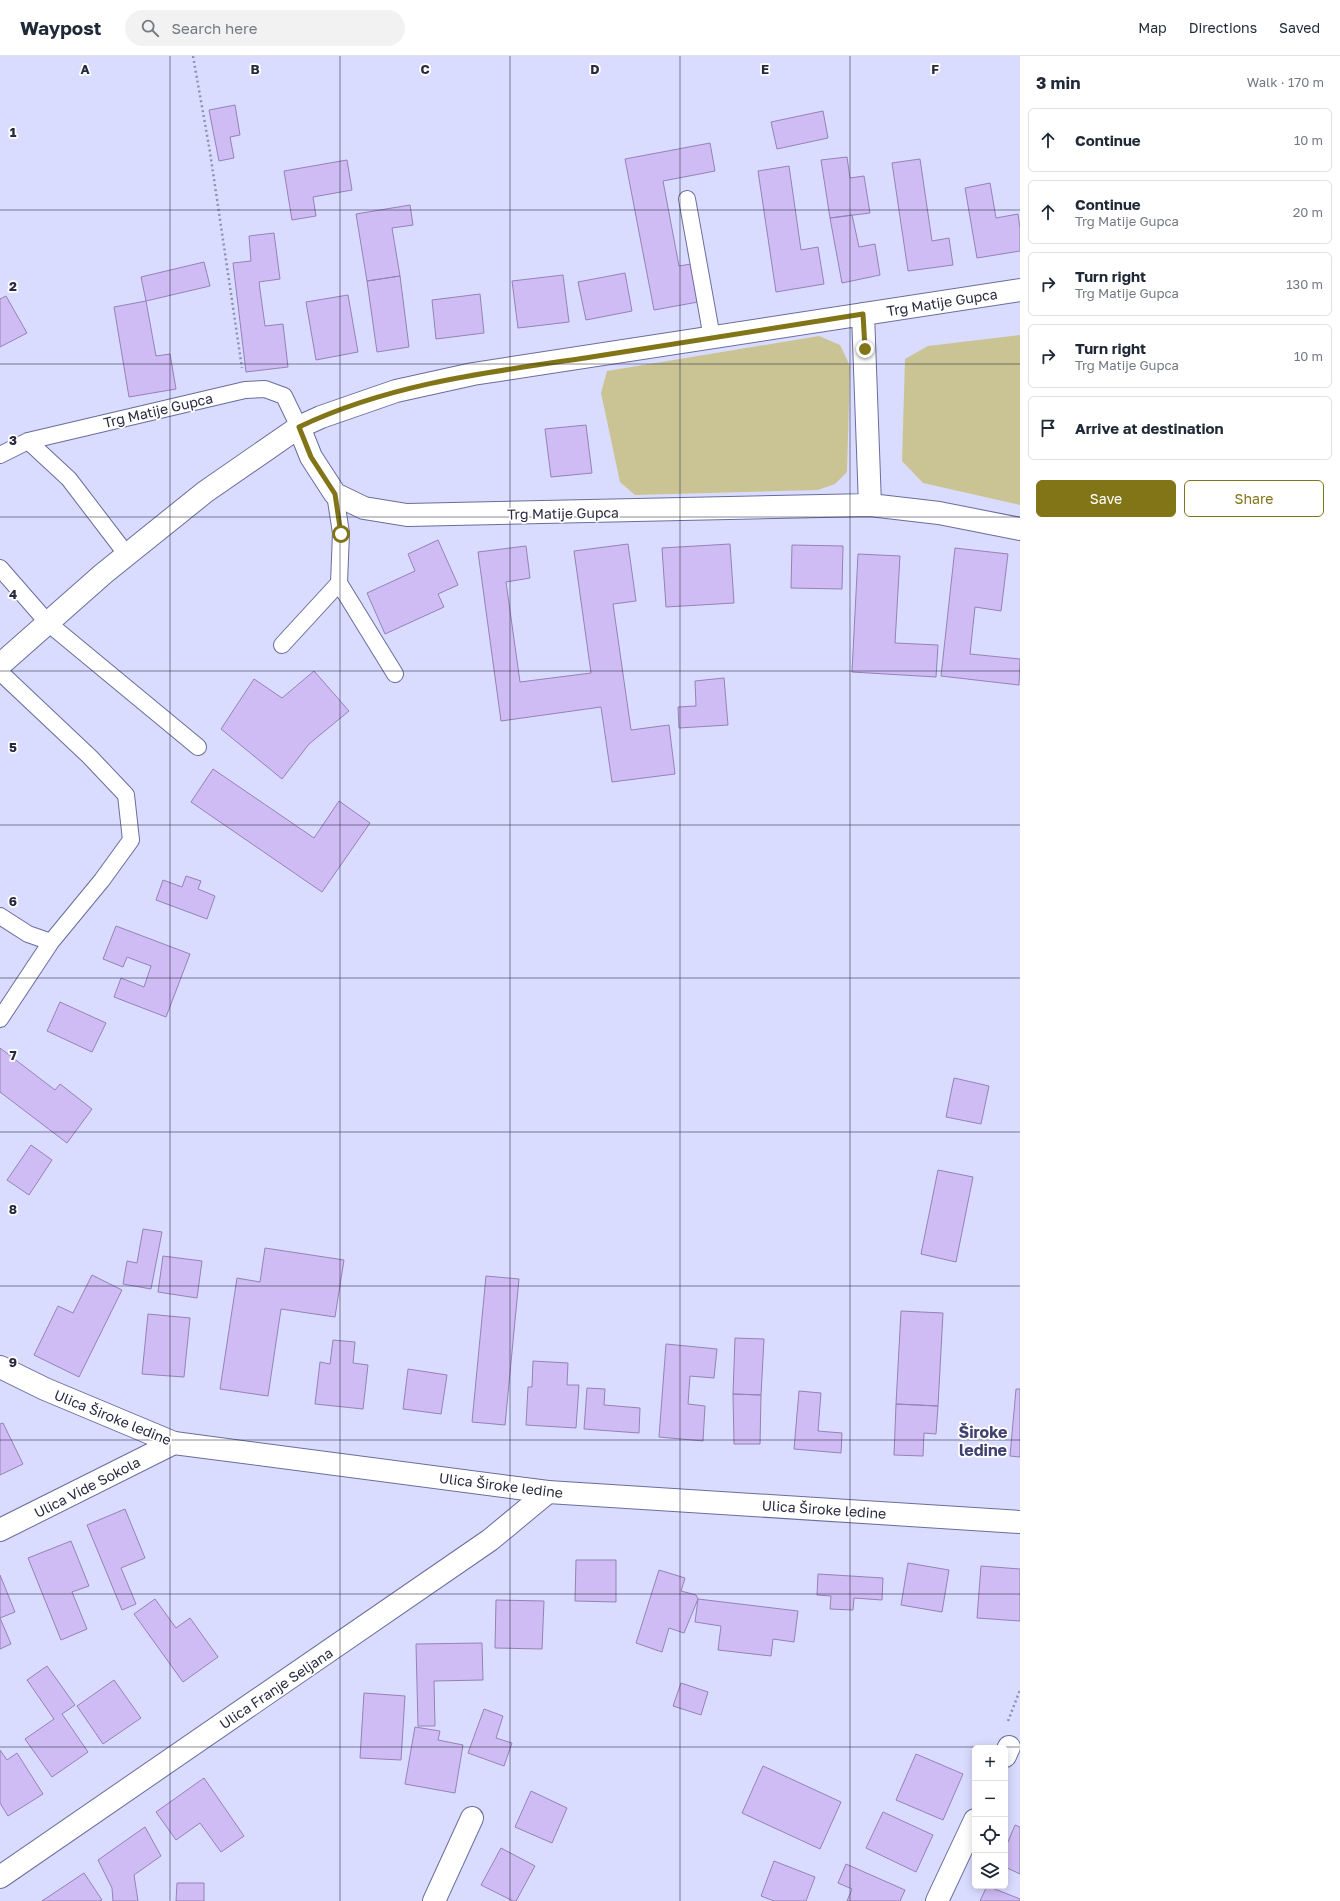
<!DOCTYPE html>
<meta charset="utf-8">
<style>
body{margin:0;font-family:"Golos Text",sans-serif;background:#f2f2f3;color:#1f2937}
.controls{position:absolute;right:12px;bottom:12px;display:grid;overflow:hidden;border-radius:6px;box-shadow:0 2px 10px #0003}
.controls button{width:36px;height:36px;display:grid;place-items:center;padding:0;border:0;border-bottom:1px solid #e0e1e3;background:#fff;color:#1f2937;font:20px sans-serif}
.stop{position:absolute;width:12px;height:12px;margin:-9px;border:3px solid #827518;border-radius:50%;background:#fff}
.stop.end{background:#827518;border-color:#fff;box-shadow:0 1px 4px #0008}
.list{margin:0;padding:0;list-style:none}
h2{display:flex;justify-content:space-between;align-items:center;height:52px;margin:0;padding:0 16px;font-size:17px}
h2 small{font-size:13px;font-weight:400;color:#747a83}
.list li{display:grid;grid-template-columns:26px 1fr auto;gap:12px;align-items:center;box-sizing:border-box;height:64px;margin:0 8px 8px;padding:0 8px;border:1px solid #e0e1e3;border-radius:6px}
.list b{display:block;font-size:15px;white-space:nowrap}
.list p{margin:0;font-size:13px;white-space:nowrap;color:#747a83}
.list em{font-size:13px;font-style:normal;color:#747a83}
.actions{display:flex;gap:8px;padding:12px 16px}
.actions a{flex:1;padding:9px 0;border:1px solid #827518;border-radius:6px;text-align:center;font-size:14px;color:#827518}
.actions .main{background:#827518;color:#fff}
.icon{flex:none;width:22px;height:22px;fill:none;stroke:currentColor;stroke-width:2;stroke-linecap:round;stroke-linejoin:round}
.map{position:relative;flex:none;width:1020px;height:1845px;overflow:hidden}
header{display:flex;align-items:center;gap:24px;box-sizing:border-box;height:56px;padding:0 20px;background:#fff;border-bottom:1px solid #e0e1e3}
header strong{font-size:19px}
nav{display:flex;gap:22px;margin-inline-start:auto;font-size:14px}
.search{width:280px;height:36px;background:#f2f2f3;display:flex;align-items:center;gap:10px;box-sizing:border-box;padding:0 14px;border-radius:22px;color:#747a83;font-size:15px}
main{display:flex}
aside{flex:1;background:#fff}
.map>svg:first-child{display:block}
.green{fill:#cac495}
.building{fill:#d0bcf5;stroke:#9582b6}
.lines{fill:none;stroke-linecap:round;stroke-linejoin:round}
.lane-casing{stroke:#6a6c9f;stroke-width:18}
.street-casing{stroke:#6a6c9f;stroke-width:24}
.secondary-casing{stroke:#6a6c9f;stroke-width:24}
.path{stroke:#8e91ae;stroke-width:2.5;stroke-dasharray:2 3;stroke-linecap:butt}
.lane{stroke:#fff;stroke-width:16}
.street{stroke:#fff;stroke-width:22}
.secondary{stroke:#fff;stroke-width:22}
.route{stroke:#827518;stroke-width:5}
.grid{fill:none;stroke:#292a40;stroke-width:1;stroke-opacity:0.55}
.labels{text-anchor:middle;dominant-baseline:central;stroke-width:3.5;stroke-linejoin:round;paint-order:stroke}
.street-label{font-size:14px;fill:#292a40;stroke:#fff}
.quarter-label{font-size:16px;font-weight:bold;fill:#404170;stroke:#fff}
.grid-label{font-size:13px;text-anchor:middle;font-weight:bold;fill:#292a40;stroke:#fff;stroke-width:3.5;stroke-linejoin:round;paint-order:stroke}
</style>
<header>
<strong>Waypost</strong>
<div class="search"><svg class="icon" aria-label="search" viewBox="0 0 24 24"><circle cx="10" cy="10" r="6"/><path d="M15 15l6 6"/></svg>Search here</div>
<nav><a>Map</a><a>Directions</a><a>Saved</a></nav>
</header>
<main>
<div class="map">
<svg width="1020" height="1845" viewBox="0 0 1020 1845">
<rect width="100%" height="100%" fill="#d9dcfe"/>
<path class="green" d="M1020 279V449L923 427 902 405 905 303 928 290Z
M819 280 840 289 850 310 847 416 835 428 818 434 635 439 620 426 601 337 607 315Z"/>
<path class="building" d="M235 49 240 79 230 81 234 102 219 105 209 54Z
M823 55 828 82 777 93 771 66Z
M710 87 715 115 663 125 679 210 691 208 698 246 654 254 625 103Z
M847 101 850 122 864 120 870 157 830 162 821 104Z
M920 103 932 185 949 182 953 209 908 215 892 107Z
M347 104 352 134 313 141 316 160 292 164 284 115Z
M789 110 801 194 818 191 824 228 776 236 758 115Z
M990 127 996 162 1018 158 1020 172V195L977 202 965 132Z
M410 149 413 169 392 172 400 220 367 225 356 158Z
M852 159 859 191 875 188 880 219 842 227 830 162Z
M274 177 280 223 259 226 265 270 283 268 288 311 246 316 233 207 251 205 249 180Z
M204 206 210 230 146 245 141 221Z
M625 217 632 255 586 264 578 226Z
M563 219 569 266 518 272 512 225Z
M400 220 409 291 377 296 367 225Z
M480 238 484 277 436 283 432 244Z
M348 239 358 296 316 304 306 246Z
M6 240 27 277 0 291V243Z
M146 245 156 300 170 298 176 333 129 341 114 251Z
M586 369 592 417 551 421 545 373Z
M438 484 458 529 438 538 444 551 385 578 367 537 415 515 408 498Z
M628 488 636 545 613 548 631 674 669 669 675 718 612 726 601 651 501 665 478 496 526 490 530 522 506 526 520 626 591 617 574 495Z
M730 488 734 547 666 551 662 492Z
M792 489 843 490 842 533 791 532Z
M955 492 1008 498 1001 555 975 551 970 598 1020 603 1019 629 941 620Z
M858 498 900 500 895 587 938 589 936 621 852 616Z
M314 615 349 655 309 688 282 723 221 673 254 623 282 642Z
M724 622 728 669 679 672 678 651 696 650 695 625Z
M213 713 314 782 339 745 370 767 322 836 191 746Z
M186 820 201 825 198 833 215 840 207 863 156 844 163 824 182 831Z
M116 870 190 898 166 961 114 941 121 922 144 931 151 910 127 901 123 911 103 903Z
M60 946 106 967 92 996 47 975Z
M0 992 55 1034 60 1028 92 1053 67 1087 0 1036Z
M954 1022 989 1030 981 1068 946 1061Z
M31 1089 52 1104 29 1139 7 1124Z
M938 1114 973 1121 956 1206 921 1198Z
M143 1173 162 1176 151 1233 123 1228 127 1205 137 1207Z
M265 1192 344 1204 335 1261 281 1253 268 1340 220 1333 237 1222 260 1226Z
M163 1200 202 1205 197 1242 158 1236Z
M92 1219 122 1234 79 1321 34 1299 58 1250 73 1257Z
M486 1220 519 1223 505 1369 472 1366Z
M901 1255 943 1257 938 1350 896 1348Z
M148 1258 190 1262 184 1321 142 1318Z
M735 1282 764 1283 761 1339 733 1338Z
M333 1284 355 1286 353 1307 368 1309 363 1353 315 1348 320 1306 330 1308Z
M666 1288 717 1293 714 1322 690 1320 688 1348 705 1350 703 1385 659 1381Z
M533 1305 568 1307 567 1329H579L576 1372 526 1369 528 1331H532Z
M408 1313 447 1319 441 1358 403 1353Z
M587 1332 605 1333 604 1349 640 1352 639 1377 584 1373Z
M1016 1333H1020V1401L1010 1400Z
M799 1335 821 1337 818 1375 842 1377 841 1397 794 1393Z
M733 1338 761 1339 760 1388H734Z
M896 1348 938 1350 936 1378 924 1377 923 1400 894 1399Z
M3 1367 23 1408 0 1419V1368Z
M125 1453 145 1502 121 1512 136 1548 122 1554 87 1469Z
M71 1485 89 1530 72 1536 87 1573 61 1584 28 1502Z
M576 1504H616V1546L575 1545Z
M908 1507 949 1514 942 1556 901 1549Z
M981 1510 1020 1513V1565L977 1562Z
M659 1514 685 1522 681 1535 696 1539 698 1543 684 1577 669 1572 662 1596 636 1587Z
M818 1518 883 1522 882 1544 854 1542 853 1554 830 1553 831 1540 817 1539Z
M0 1519 15 1556 0 1562 11 1588 0 1593Z
M155 1543 176 1572 190 1562 218 1601 183 1626 134 1558Z
M698 1543 798 1555 794 1586 773 1583 771 1600 718 1594 721 1570 695 1566Z
M496 1544 544 1545 542 1593 495 1592Z
M482 1587 483 1624 434 1625 435 1670H418L416 1588Z
M47 1610 75 1649 62 1658 88 1696 52 1721 25 1683 54 1663 27 1624Z
M114 1624 141 1662 103 1688 77 1650Z
M681 1627 708 1636 701 1659 673 1650Z
M364 1637 405 1640 401 1704 360 1702Z
M484 1653 503 1660 496 1682 512 1687 504 1710 468 1697Z
M415 1671 440 1675 438 1684 463 1689 455 1737 405 1728Z
M0 1694 7 1704 17 1697 43 1738 8 1760 0 1747Z
M916 1698 963 1718 943 1764 896 1744Z
M763 1710 841 1746 820 1793 742 1757Z
M204 1722 244 1780 221 1796 200 1767 176 1784 156 1756Z
M531 1735 567 1752 552 1787 515 1771Z
M883 1756 933 1779 916 1816 866 1792Z
M1015 1769 1020 1771V1818L1005 1811V1793Z
M145 1771 161 1800 134 1819 138 1845H113L112 1832 98 1804Z
M501 1792 535 1810 516 1845H513L481 1829Z
M774 1805 815 1821 806 1845H774L761 1840Z
M846 1808 905 1834 900 1845H847L852 1833 838 1827Z
M84 1817 102 1844 99 1845H42Z
M177 1827H204V1845H176Z
M987 1830 1020 1843V1845H980Z"/>
<g class="lines">
<defs>
<path id="lane" d="M687 143 712 282
M28 385 69 423 127 499
M0 399 28 385 245 334 265 333 284 340 299 371
M0 512 48 567 198 691
M339 527 395 618
M282 589 339 527 341 477 335 438
M0 616 90 701 126 739 131 784 102 824 51 886
M0 860 28 878 51 886 0 963"/>
<path id="street" d="M863 258 870 449
M299 371 311 401 335 438 364 452 407 459 870 449 939 457 1020 473
M0 609 103 518 205 436 299 371 321 361 396 335 473 318 1020 234
M0 1474 174 1387
M1005 1700 1009 1691
M0 1821 490 1484 548 1436
M434 1845 472 1762
M937 1845 975 1764"/>
<path id="secondary" d="M0 1311 45 1333 174 1387 548 1436 1020 1466"/>
</defs>
<use href="#lane" class="lane-casing"/>
<use href="#street" class="street-casing"/>
<use href="#secondary" class="secondary-casing"/>
<path class="path" d="M193 0 210 96 242 312
M1008 1665 1020 1634"/>
<use href="#lane" class="lane"/>
<use href="#street" class="street"/>
<use href="#secondary" class="secondary"/>
</g>
<g class="lines">
<path class="route" d="M341 478 335 438 311 401 299 371C389 328 488 316 585 302 678 287 771 273 863 258L865 293"/>
</g>
<path class="grid" d="M170 0V1845M340 0V1845M510 0V1845M680 0V1845M850 0V1845M0 154H1020M0 308H1020M0 461H1020M0 615H1020M0 769H1020M0 922H1020M0 1076H1020M0 1230H1020M0 1384H1020M0 1538H1020M0 1691H1020"/>
<g class="labels">
<g class="street-label">
<text transform="translate(942 246) rotate(-9)">Trg Matije Gupca</text>
<text transform="translate(158 354) rotate(-13)">Trg Matije Gupca</text>
<text transform="translate(563 457) rotate(-1)">Trg Matije Gupca</text>
<text transform="translate(113 1361) rotate(22)">Ulica Široke ledine</text>
<text transform="translate(501 1429) rotate(7)">Ulica Široke ledine</text>
<text transform="translate(87 1431) rotate(-27)">Ulica Vide Sokola</text>
<text transform="translate(824 1453) rotate(4)">Ulica Široke ledine</text>
<text transform="translate(276 1632) rotate(-34)">Ulica Franje Seljana</text>
</g>
<g class="quarter-label">
<text x="983" y="1376">Široke<tspan x="983" dy="18">ledine</tspan></text>
</g>
</g>
<g class="grid-label">
<text x="85" y="18">A</text>
<text x="255" y="18">B</text>
<text x="425" y="18">C</text>
<text x="595" y="18">D</text>
<text x="765" y="18">E</text>
<text x="935" y="18">F</text>
<text x="13" y="81">1</text>
<text x="13" y="235">2</text>
<text x="13" y="389">3</text>
<text x="13" y="543">4</text>
<text x="13" y="696">5</text>
<text x="13" y="850">6</text>
<text x="13" y="1004">7</text>
<text x="13" y="1158">8</text>
<text x="13" y="1311">9</text>
</g>
</svg>
<div class="controls">
<button>+</button>
<button>−</button>
<button><svg class="icon" aria-label="locate" viewBox="0 0 24 24"><circle cx="12" cy="12" r="6"/><path d="M12 2v4M12 18v4M2 12h4M18 12h4"/></svg></button>
<button><svg class="icon" aria-label="layers" viewBox="0 0 24 24"><path d="M12 4l9 5-9 5-9-5zM3 14l9 5 9-5"/></svg></button>
</div>
<div class="stop" style="left:341px;top:478px"></div>
<div class="stop end" style="left:865px;top:293px"></div>
</div>
<aside>
<h2>3 min<small>Walk · 170 m</small></h2>
<ul class="list">
<li><svg class="icon" aria-label="ahead" viewBox="0 0 24 24"><path d="M12 20V5M6 11l6-6 6 6"/></svg><div><b>Continue</b></div><em>10 m</em></li>
<li><svg class="icon" aria-label="ahead" viewBox="0 0 24 24"><path d="M12 20V5M6 11l6-6 6 6"/></svg><div><b>Continue</b><p>Trg Matije Gupca</p></div><em>20 m</em></li>
<li><svg class="icon" aria-label="right" viewBox="0 0 24 24"><path d="M7 20v-9h11M14 6l5 5-5 5"/></svg><div><b>Turn right</b><p>Trg Matije Gupca</p></div><em>130 m</em></li>
<li><svg class="icon" aria-label="right" viewBox="0 0 24 24"><path d="M7 20v-9h11M14 6l5 5-5 5"/></svg><div><b>Turn right</b><p>Trg Matije Gupca</p></div><em>10 m</em></li>
<li><svg class="icon" aria-label="arrive" viewBox="0 0 24 24"><path d="M6 21V4h12l-3 4 3 4H6"/></svg><div><b>Arrive at destination</b></div></li>
</ul>
<div class="actions"><a class="main">Save</a><a>Share</a></div>
</aside>
</main>
